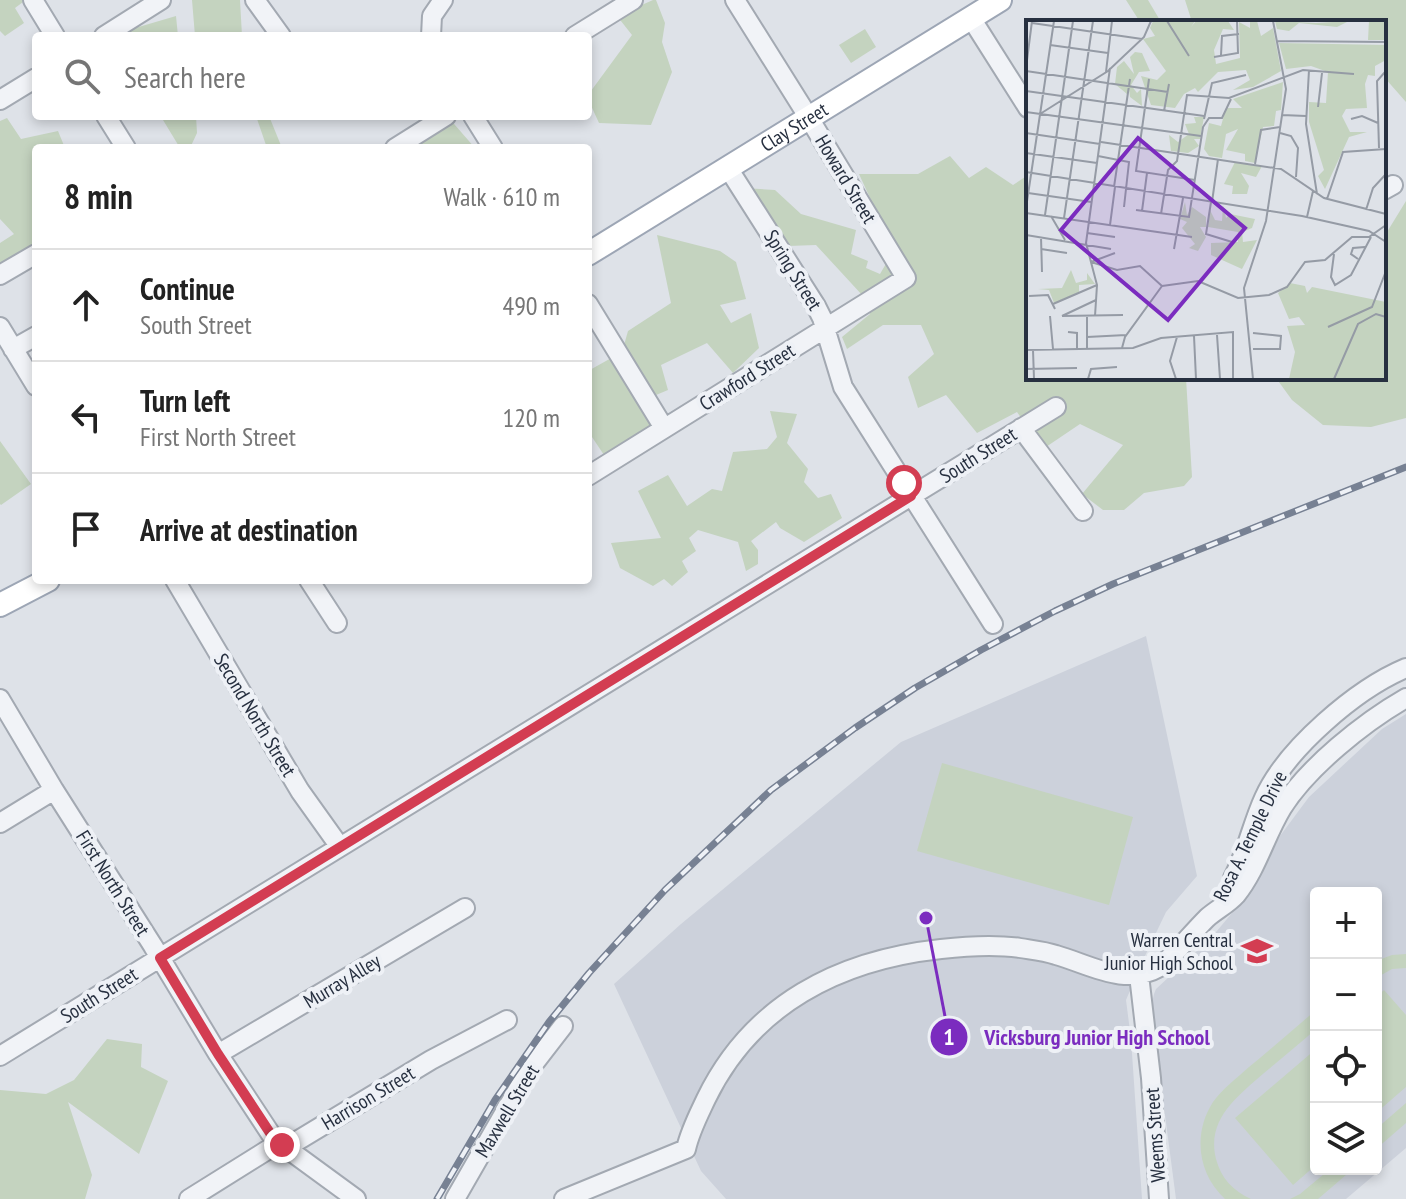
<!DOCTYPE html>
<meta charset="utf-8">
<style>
body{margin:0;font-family:"PT Sans Narrow",sans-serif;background:#f2f2f2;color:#222}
.controls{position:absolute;right:24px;bottom:24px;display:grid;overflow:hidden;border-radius:8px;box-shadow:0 4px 12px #0003}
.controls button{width:72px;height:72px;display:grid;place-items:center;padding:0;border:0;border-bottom:2px solid #e0e0e0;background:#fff;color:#222;font:40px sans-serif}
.stop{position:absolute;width:24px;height:24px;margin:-18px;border:6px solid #d33d52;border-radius:50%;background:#fff}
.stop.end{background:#d33d52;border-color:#fff;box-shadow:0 2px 8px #0008}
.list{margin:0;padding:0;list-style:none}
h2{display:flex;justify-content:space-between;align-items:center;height:104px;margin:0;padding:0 32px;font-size:34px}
h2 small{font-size:26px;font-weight:400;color:#767676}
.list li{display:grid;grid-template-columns:52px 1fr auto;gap:24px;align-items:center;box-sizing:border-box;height:112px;padding:0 32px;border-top:2px solid #e0e0e0}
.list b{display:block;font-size:30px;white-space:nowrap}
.list p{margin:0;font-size:26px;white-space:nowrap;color:#767676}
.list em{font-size:26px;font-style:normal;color:#767676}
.icon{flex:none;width:44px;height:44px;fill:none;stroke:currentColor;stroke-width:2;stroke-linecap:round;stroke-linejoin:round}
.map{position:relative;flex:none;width:1406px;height:1199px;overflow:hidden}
.search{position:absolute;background:#fff;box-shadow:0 4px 12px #0003;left:32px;top:32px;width:560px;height:88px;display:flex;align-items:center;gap:20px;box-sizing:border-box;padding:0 28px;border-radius:8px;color:#767676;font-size:30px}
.panel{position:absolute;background:#fff;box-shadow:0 4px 12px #0003;left:32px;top:144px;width:560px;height:440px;border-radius:8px}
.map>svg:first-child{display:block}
.built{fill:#ccd1db;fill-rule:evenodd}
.green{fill:#c4d3bf}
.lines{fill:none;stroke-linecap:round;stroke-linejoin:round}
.minor-casing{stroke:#a3a9b2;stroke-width:22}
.major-casing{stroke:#9da6b5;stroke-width:26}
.minor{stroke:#f1f3f7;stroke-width:18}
.major{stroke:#fff;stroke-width:22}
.rail-casing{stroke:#778193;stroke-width:7}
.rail{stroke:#eef1f6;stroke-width:4;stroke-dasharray:12;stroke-linecap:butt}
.route{stroke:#d33d52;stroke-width:10}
.labels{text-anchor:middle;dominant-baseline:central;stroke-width:8;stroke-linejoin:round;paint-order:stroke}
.street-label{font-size:20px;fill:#273040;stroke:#eef1f6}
.poi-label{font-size:20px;fill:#273040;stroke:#eef1f6;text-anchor:end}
.inset-road{fill:none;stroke:#959ba5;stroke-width:2}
.view{fill:#7b2cbf;fill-opacity:0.15;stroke:#7b2cbf;stroke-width:4}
.inset-edge{fill:none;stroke:#273040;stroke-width:4}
.leader{fill:none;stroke:#7b2cbf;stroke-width:3}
.callout-dot{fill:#7b2cbf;stroke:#eef1f6;stroke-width:3}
.mark-label{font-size:24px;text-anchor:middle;font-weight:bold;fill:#fff}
.callout-label{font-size:22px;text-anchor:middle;font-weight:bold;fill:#7b2cbf;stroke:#eef1f6;stroke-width:8;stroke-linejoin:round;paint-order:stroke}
</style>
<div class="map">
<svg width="1406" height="1199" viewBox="0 0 1406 1199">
<rect width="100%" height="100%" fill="#dee2e8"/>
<path class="built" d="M1146 636 1197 876 1166 912 1144 958 1126 1000 1131 1039 1142 1199H726L701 1171 614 984 681 924 901 742Z
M1406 714V1148L1346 1199H1176L1151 1008 1154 994 1156 989 1211 938 1232 913 1259 877 1280 836 1309 797 1382 729ZM1316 893H1376V1169H1316Z"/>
<path class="green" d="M0 0H22L23 2 15 8 24 23 5 36 0 31Z
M192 0H240L242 36H195Z
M653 0H656L665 23 662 42 672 72 651 125 599 123 588 99V95L632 35 617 16Z
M1126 0H1148L1161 22H1140Z
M1185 0H1406V102L1384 77V22H1192Z
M176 16 178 36H117L125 31Z
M865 29 876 47 851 63 839 45Z
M156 116H196L197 133 190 148H180L163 120Z
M256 116H269L282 148H267Z
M448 117 475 148H399Z
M7 118 21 139 58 131 65 148H36V249L0 269V243L14 234 0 219V121Z
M950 156 969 178 986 167 1013 185 1028 175V378H1186L1192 477 1184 486 1144 493 1124 510H1103L1082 494 1123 445 1080 424 1043 449 1017 412 977 433 946 395 918 408 908 377 934 354 921 325H883L847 349 842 337 870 314 863 296 816 245 788 246 744 188 775 190 801 214 856 230 851 254 868 261 866 268 880 274 894 250 859 174H918Z
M1406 201V418L1371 427 1323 425 1292 400 1276 378H1384V229L1387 232Z
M657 235 720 251 736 262 746 299 720 305 731 323 751 313 759 348 733 373 707 343 661 365 668 390 656 395 666 422 604 455 588 431V371L622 352 628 331 671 303Z
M770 411 797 414 787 443 808 469 804 482 818 498 831 494 842 518 804 542 780 528 776 522 751 541 758 550V564L746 571 738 542 698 530 689 538 696 551 682 561 688 572 672 586 664 579 653 586 620 568 611 543 661 538 638 491 668 475 687 506 712 489 722 491 733 452 767 449 777 437Z
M0 441 31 484 1 505 0 504Z
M942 763 1133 817 1109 905 917 851Z
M1406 954V968L1392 969 1376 978V961L1392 955Z
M1384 990 1406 1015V1087L1376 1113V997Z
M1316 1010V1029C1299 1044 1281 1059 1264 1073 1238 1096 1206 1119 1216 1159 1221 1178 1233 1191 1251 1199H1225C1197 1173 1193 1133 1213 1102 1223 1088 1237 1078 1249 1067 1272 1048 1294 1029 1316 1010Z
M107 1039 142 1044 141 1067 168 1081 139 1154 68 1102 92 1175 85 1199H0V1090L46 1094 74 1080Z
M1316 1049V1165L1293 1185 1235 1118Z
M1406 1103V1123L1376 1149V1129Z
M1330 1169H1353L1318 1199H1290L1300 1194Z"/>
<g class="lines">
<defs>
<path id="minor" d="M33 0 55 36
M255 0 281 36
M971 18 1028 108
M104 36 161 0
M431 36 432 16 443 0
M575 36 633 0
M0 100 36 78
M106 116 126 148
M473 116 493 148
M395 148 446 116
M728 168 816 306 822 318 843 387 993 624
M1384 190 1393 185
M0 275 36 254
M588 304 664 428
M0 327 36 386
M13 349 36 336
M1021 428 1083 511
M588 476 906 278 809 118 735 0
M175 580 300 791 340 847
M309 580 337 623
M0 699 54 790 153 946 218 1054 274 1139 356 1199
M0 823 54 790
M1233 878C1247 852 1252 824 1264 798 1286 749 1356 689 1406 668
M1139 975 1151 1078 1159 1199
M218 1054 465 908
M0 1056 1056 407
M189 1199 269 1149 297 1141 431 1060 507 1020
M455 1199 529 1070 563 1026
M564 1199 686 1149C690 1131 698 1116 706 1099 752 1004 839 960 941 949 967 946 994 944 1020 948 1032 950 1044 951 1056 955 1091 965 1125 987 1160 967 1177 952 1191 934 1207 918 1216 910 1228 904 1236 895 1257 869 1265 836 1282 808 1308 767 1364 722 1406 698"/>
<g id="major">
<path id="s1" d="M588 254 1000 0"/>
<path d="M0 605 48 580"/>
</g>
</defs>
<use href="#minor" class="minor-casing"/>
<use href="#major" class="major-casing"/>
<use href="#minor" class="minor"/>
<use href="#major" class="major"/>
<defs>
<path id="rail" d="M437 1199 495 1100 549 1022 589 973 665 890 771 790 855 728 915 688 981 650 1055 611 1113 584 1406 467"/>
</defs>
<use href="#rail" class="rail-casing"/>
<use href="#rail" class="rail"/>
</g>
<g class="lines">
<path class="route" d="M282 1145 274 1139 218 1054 160 958 911 496 904 483"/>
</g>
<defs>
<symbol id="school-bare" viewBox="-9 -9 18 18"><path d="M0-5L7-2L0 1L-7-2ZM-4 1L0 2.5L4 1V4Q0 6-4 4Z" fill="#d33d52" stroke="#eef1f6" stroke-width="2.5" paint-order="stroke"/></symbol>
</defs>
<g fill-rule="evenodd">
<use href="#school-bare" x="1235" y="929" width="44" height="44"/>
</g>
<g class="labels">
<g class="street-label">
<text stroke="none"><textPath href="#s1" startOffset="242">Clay Street</textPath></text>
<text transform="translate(846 179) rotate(59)">Howard Street</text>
<text transform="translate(793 270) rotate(58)">Spring Street</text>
<text transform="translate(747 377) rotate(-32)">Crawford Street</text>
<text transform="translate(978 455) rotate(-32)">South Street</text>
<text transform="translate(255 715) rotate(59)">Second North Street</text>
<text transform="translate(1250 836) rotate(-64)">Rosa A. Temple Drive</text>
<text transform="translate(113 883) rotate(58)">First North Street</text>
<text transform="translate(342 981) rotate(-31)">Murray Alley</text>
<text transform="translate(99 995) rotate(-32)">South Street</text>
<text transform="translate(368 1098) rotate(-31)">Harrison Street</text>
<text transform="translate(507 1111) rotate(-59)">Maxwell Street</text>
<text transform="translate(1155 1135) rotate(-94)">Weems Street</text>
</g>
<g class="poi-label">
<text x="1233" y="940">Warren Central<tspan x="1233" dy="23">Junior High School</tspan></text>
</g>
</g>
<g transform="translate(1026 20)">
<rect width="360" height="360" fill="#dee2e8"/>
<path d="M127 1H169L165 7 170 1H202L208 10 197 9 188 30 190 44 214 38 213 2 224 8V1H231L235 16 247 8 255 51 227 67 207 70 224 60 220 50 192 52 172 72 169 68 158 74 149 88 125 85 115 56 131 60 140 51 117 19 129 16 124 8ZM249 1 290 3 323 1 311 7 273 3 263 11 251 9ZM343 1H360V20H342ZM253 23 360 25V40L349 46V56L342 55 339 64 341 88 320 89 316 96 324 112H341L323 117 299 169 292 156 298 150 283 102V82L300 83 302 52 285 46 260 49ZM109 32 116 33 124 51 113 52 105 65 111 73 115 69 116 86 104 77 103 69 101 74 89 64 91 47 98 41 108 54 104 37ZM257 62 255 90 250 91 248 106 237 107 229 143 219 141V134L200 130 212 109 200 114 196 138 183 136 178 129 183 103 195 106 200 88H216L207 79ZM168 97H178L174 119H168L173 126 162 133 145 131 143 115 152 122 163 114 159 104 170 103ZM209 142 236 146 230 157 215 153 223 166 221 174H206L207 166 198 164ZM159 182 161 195 166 187 180 197V207H174L180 217 172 231 163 228 169 224 156 208 161 202 154 199ZM197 185 200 198 204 194 229 199 226 208 216 212 217 222 231 220 216 249 185 235V223L212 222V212L182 207 184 190 189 200 196 201ZM45 250 50 263 61 260V253L69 264 53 265V272L28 283 23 270 12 269 36 268ZM264 263 279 266 281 273 286 267 360 282V359H263L269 332 261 306 279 305 273 297 263 299 252 273Z" fill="#c4d3bf"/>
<path class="inset-road" d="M141 1 163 36M6 3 116 19M251 21 360 22M24 25 82 33M195 35 196 16 213 14M188 37 212 33 211 1M0 48 6 1M283 50 280 104 291 174M0 51 142 72M80 52 86 1M123 59 110 151 169 160M0 71 178 96M292 87 296 53M138 91 143 64M0 92 175 116M14 94 82 51 118 17 125 1M256 95 280 96M178 99 186 63 220 55M325 99 336 96 352 103M0 113 74 124M254 113 265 116 272 128 270 157M75 122 255 149 298 178 360 194M353 128 351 61 359 52M0 133 71 143M72 136 103 142 98 187M229 144 235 110 254 107M0 152 276 196 343 211 360 222M88 167 104 59M2 173 65 182M301 179 317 132 360 129M185 182 180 214 206 222M186 182 192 139M0 188 28 1M110 190 163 197 177 107 183 98H196L205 79M340 190 347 168 360 154M116 191 121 153M0 193 166 217M135 194 142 150 151 141 161 75 203 78 277 50 328 54M19 195 47 1M25 196 39 220M281 197 287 171M38 198 67 1M84 205 89 167M61 213 89 217M0 215 85 229M15 217 16 252M15 229 41 233M148 229 157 178M308 234 305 257 309 265 325 255 345 217M332 239 325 234 327 228 339 227M65 242 91 250 114 246 136 266M65 242 89 233M136 266 172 261 212 278 243 275 261 267 279 242 299 240 326 217H343L360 205M3 276 22 275 29 289M27 284 71 265M24 296 27 329M36 296 97 295M36 296 70 280M61 296V329M69 296 71 265 60 223 84 48M302 307 346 287 360 251M42 312 51 313V329M227 313 255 316 254 329H227M191 315 194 359M168 316 170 359M61 317 100 315M96 328 99 317 136 266M0 330 107 328 135 318 207 312V359M7 330 8 359M0 349 51 348M62 359 65 349 91 347M150 359 144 341 151 317M227 359 218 268 240 201 260 69 247 1M308 359 332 304 350 294 360 297"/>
<path class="view" d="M112 118 219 208 142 300 35 210Z"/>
<rect width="360" height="360" class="inset-edge"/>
</g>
<path class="leader" d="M926 918L949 1037"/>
<g class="callout-dot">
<circle cx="926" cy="918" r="8"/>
<circle cx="949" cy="1037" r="20"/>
</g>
<g class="mark-label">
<text x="949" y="1045">1</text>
</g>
<g class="callout-label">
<text x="1097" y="1045">Vicksburg Junior High School</text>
</g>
</svg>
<div class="controls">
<button>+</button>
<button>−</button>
<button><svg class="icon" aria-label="locate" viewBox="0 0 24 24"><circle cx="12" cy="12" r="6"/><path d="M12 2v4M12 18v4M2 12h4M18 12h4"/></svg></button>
<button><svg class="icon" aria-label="layers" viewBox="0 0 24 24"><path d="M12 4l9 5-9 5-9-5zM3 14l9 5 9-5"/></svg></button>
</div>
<div class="stop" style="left:904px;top:483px"></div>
<div class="stop end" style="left:282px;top:1145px"></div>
<div class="search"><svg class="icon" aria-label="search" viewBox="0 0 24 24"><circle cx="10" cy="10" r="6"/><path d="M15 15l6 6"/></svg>Search here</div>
<section class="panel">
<h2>8 min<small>Walk · 610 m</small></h2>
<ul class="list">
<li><svg class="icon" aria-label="ahead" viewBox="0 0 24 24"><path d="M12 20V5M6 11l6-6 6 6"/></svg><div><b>Continue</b><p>South Street</p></div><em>490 m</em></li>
<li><svg class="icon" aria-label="left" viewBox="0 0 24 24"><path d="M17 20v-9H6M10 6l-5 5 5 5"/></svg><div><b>Turn left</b><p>First North Street</p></div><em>120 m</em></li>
<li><svg class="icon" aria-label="arrive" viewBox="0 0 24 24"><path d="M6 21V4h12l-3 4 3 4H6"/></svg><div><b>Arrive at destination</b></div></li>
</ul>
</section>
</div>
